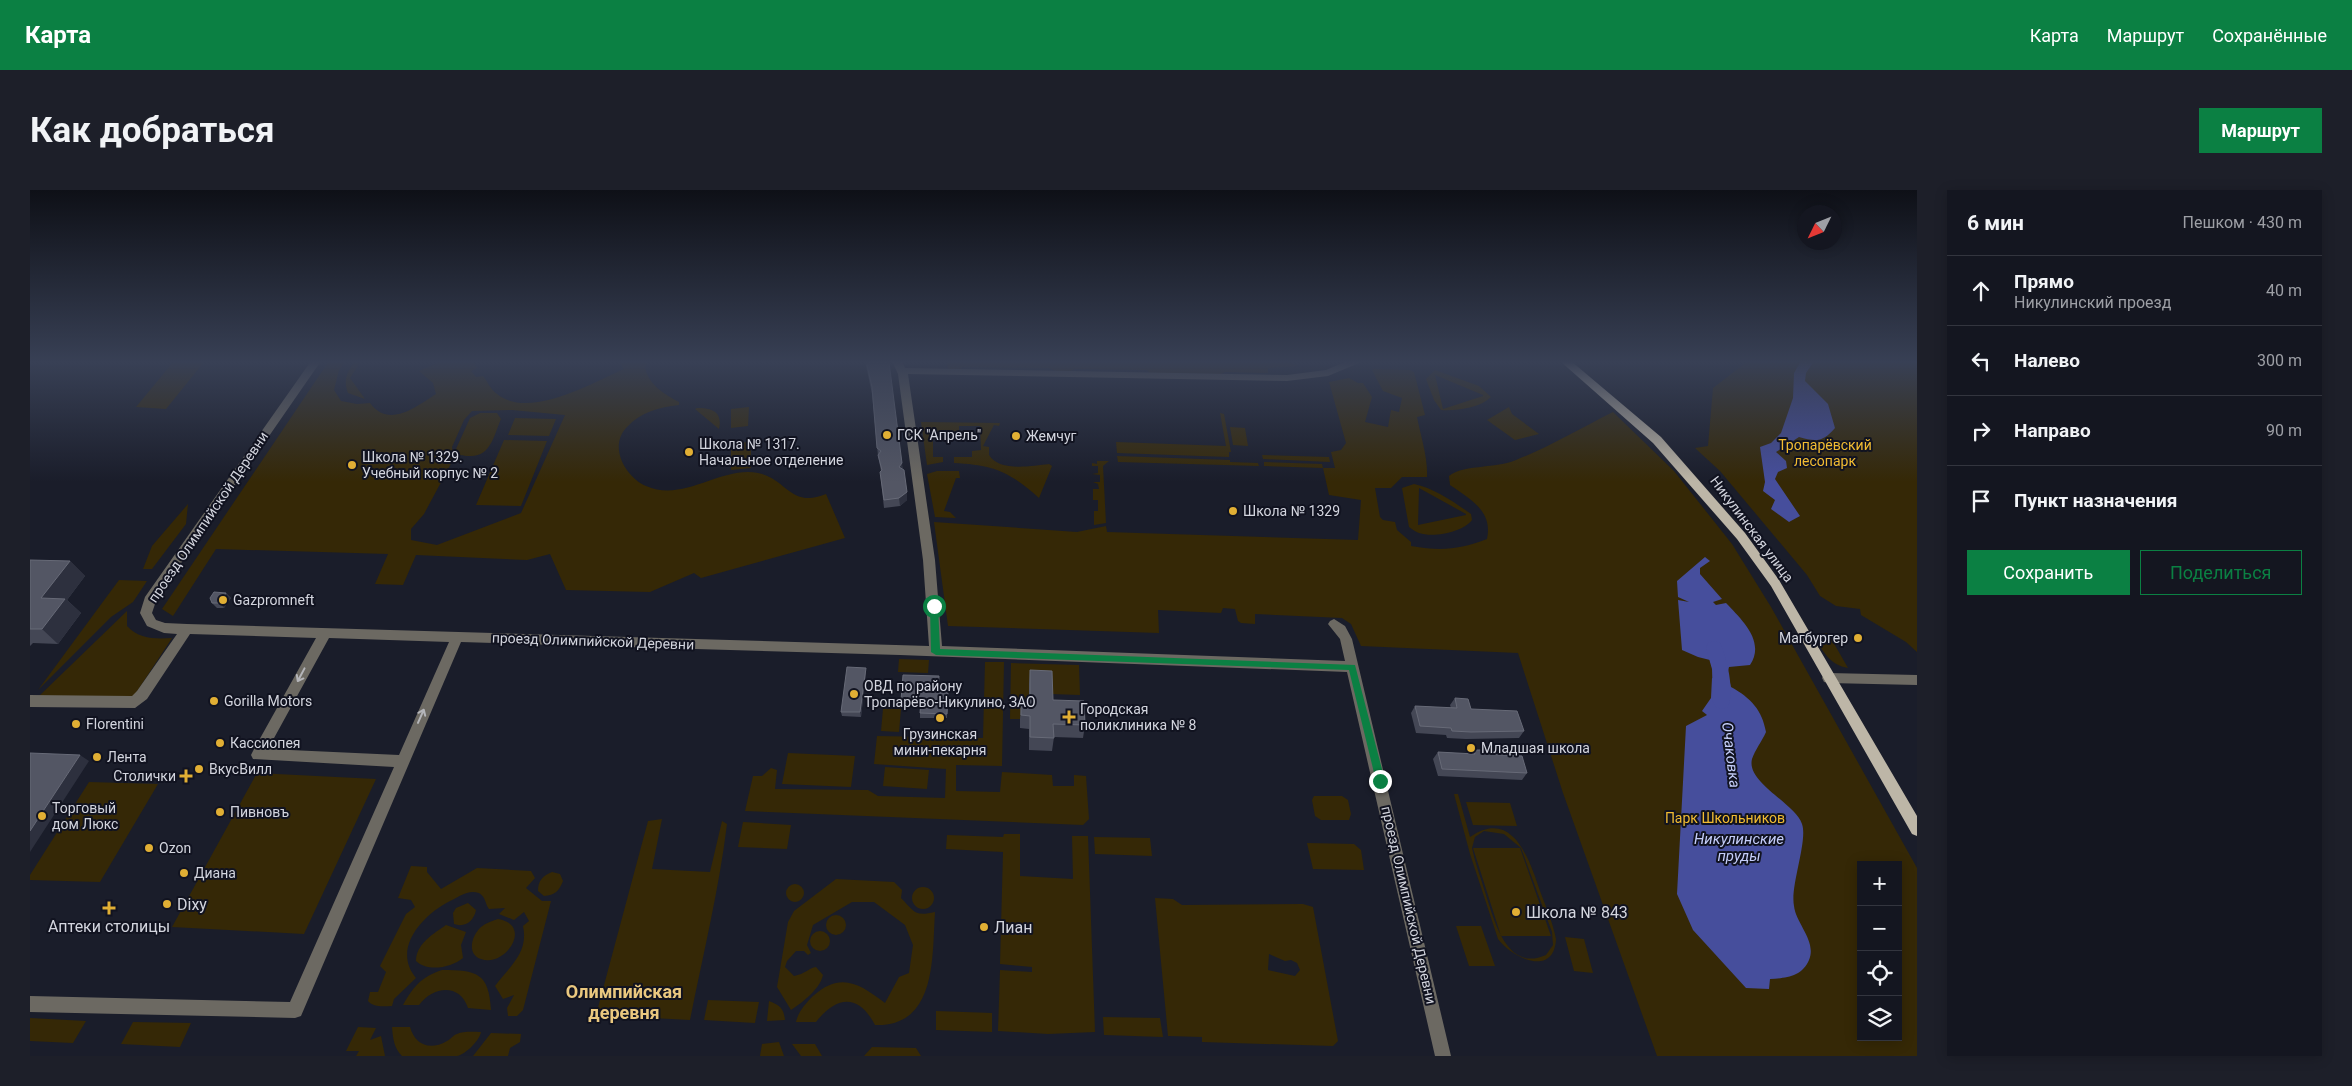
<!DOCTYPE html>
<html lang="ru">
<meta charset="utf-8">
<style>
body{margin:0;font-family:Roboto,sans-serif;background:#1d1f29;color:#f1f3f6}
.controls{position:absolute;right:15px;bottom:15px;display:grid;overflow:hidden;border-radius:0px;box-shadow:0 2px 12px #0003}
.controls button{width:45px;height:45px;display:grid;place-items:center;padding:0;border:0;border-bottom:1px solid #33353e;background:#141620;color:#f1f3f6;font:25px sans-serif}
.compass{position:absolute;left:1767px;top:15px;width:45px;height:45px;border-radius:50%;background:#141620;box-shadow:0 2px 12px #0003;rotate:227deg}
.stop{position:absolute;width:15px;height:15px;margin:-11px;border:4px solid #0b8043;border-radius:50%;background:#fff}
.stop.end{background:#0b8043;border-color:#fff;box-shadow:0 1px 5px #0008}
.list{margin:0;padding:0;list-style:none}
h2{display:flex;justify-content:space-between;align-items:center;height:65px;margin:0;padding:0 20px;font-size:21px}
h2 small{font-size:16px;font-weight:400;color:#9d9fa5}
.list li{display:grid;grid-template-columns:32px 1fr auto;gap:15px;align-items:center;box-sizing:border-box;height:70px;padding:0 20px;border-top:1px solid #33353e}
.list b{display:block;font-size:19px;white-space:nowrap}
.list p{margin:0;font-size:16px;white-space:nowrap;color:#9d9fa5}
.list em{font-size:16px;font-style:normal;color:#9d9fa5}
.actions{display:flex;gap:10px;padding:15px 20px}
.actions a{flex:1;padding:11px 0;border:1px solid #0b8043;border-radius:0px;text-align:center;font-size:18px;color:#0b8043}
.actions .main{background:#0b8043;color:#fff}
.icon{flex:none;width:28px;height:28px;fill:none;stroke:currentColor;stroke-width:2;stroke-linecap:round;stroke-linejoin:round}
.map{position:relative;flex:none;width:1887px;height:866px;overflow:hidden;border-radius:0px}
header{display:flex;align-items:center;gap:30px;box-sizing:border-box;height:70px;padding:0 25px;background:#0b8043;color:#fff}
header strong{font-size:24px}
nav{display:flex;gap:28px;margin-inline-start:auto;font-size:18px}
.intro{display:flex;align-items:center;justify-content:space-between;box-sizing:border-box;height:120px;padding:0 30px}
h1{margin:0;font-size:35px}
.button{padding:12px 22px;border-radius:0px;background:#0b8043;color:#fff;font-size:18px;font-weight:700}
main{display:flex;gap:30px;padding:0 30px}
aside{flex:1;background:#141620;border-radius:0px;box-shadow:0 2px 12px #0003}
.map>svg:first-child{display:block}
.green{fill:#352806;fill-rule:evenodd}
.water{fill:#464e9c}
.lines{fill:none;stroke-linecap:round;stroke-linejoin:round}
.river{fill:#464e9c;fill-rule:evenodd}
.minor{fill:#6c6962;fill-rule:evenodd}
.major{fill:#bdb6a7;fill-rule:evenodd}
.wall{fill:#444755}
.shaded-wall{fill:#2d303e}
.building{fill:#535664;stroke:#676a77}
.oneway{stroke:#b4b5b9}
.route{fill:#0b8043}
.poi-dot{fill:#e1af34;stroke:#111320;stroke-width:2}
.labels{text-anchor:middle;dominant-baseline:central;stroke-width:4;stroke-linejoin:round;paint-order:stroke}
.poi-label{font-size:14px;fill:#d3d5de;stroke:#111320;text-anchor:start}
.park-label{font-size:14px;fill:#f2bc32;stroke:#111320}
.street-label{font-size:14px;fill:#d3d5de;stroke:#111320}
.water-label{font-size:15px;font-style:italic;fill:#c5cefa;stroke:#111320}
.near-poi-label{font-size:16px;fill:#d3d5de;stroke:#111320;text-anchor:start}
.near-neighbourhood-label{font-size:18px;font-weight:bold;fill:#eac87f;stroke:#111320}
</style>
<header>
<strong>Карта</strong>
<nav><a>Карта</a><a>Маршрут</a><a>Сохранённые</a></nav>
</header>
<div class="intro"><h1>Как добраться</h1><a class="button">Маршрут</a></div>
<main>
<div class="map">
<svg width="1887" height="866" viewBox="0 0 1887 866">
<rect width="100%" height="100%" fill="#1a1d2a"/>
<path class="green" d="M144 171H181L174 172 136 219 106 217Z
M299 171H315L309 180 304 200 311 211 327 214 340 213C359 239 387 216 406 204L403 193 389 181 412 171H443L447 178 441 181 446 187 453 186C457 191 461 200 467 204 499 230 562 193 594 179L589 171H618L615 178C619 195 634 204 649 212V215C629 217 611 222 597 237 578 256 595 287 616 296 654 313 690 276 728 283 756 288 761 319 796 304L815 348 671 388 664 383 620 402 536 400 520 364 497 370 386 365 373 395 345 394 358 364 186 359 143 426 132 419ZM482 220 535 225 491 323 407 355 381 350V339L394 324 424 268 422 257 434 230 442 221Z
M325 171H331L320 188 335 209 318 203C313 191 317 181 325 171Z
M929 171H1254L1269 176 1238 178V183L1195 182 1191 184 1120 183 1117 180 1045 179C1039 183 1025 182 1019 178L932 177 931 179H918L917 172Z
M1718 171H1887V462L1876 452 1831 425 1830 419 1806 416 1790 406 1777 385 1690 281 1665 258 1678 256 1683 198Z
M1344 179 1380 180 1384 182 1395 225 1387 227C1391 247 1398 268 1397 287H1372L1361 298H1345L1350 327 1353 330 1365 332 1367 340 1381 352V356C1411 361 1428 360 1457 349 1463 321 1441 310 1420 295L1419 286C1434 274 1466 279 1486 270 1519 257 1551 238 1583 222L1644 281 1702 354 1741 417 1887 678V866H1627L1533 603 1488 463 1331 456 1321 434 1312 428 1225 424V434L1211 433 1208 431 1205 419 1193 418 1191 423 1128 420 1129 443 918 436 904 332 1047 342 1076 336 1077 342 1328 350 1331 310 1299 305 1293 278 1234 276V272L1292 274 1293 278H1305L1301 262 1311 260 1316 253 1299 192 1319 188 1328 193H1333L1342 207 1335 232 1358 237 1361 220 1369 222 1372 208 1353 201 1342 180ZM1831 675H1868V847H1831Z
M1405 180 1449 196 1461 207C1450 218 1426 221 1411 220L1404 210 1396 189ZM1405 185 1453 205V206L1413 219Z
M719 217 718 236 701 238V219Z
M1479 217 1482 224 1509 244 1485 250 1457 230Z
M667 218C681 218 693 221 689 239L665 219Z
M450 223H467L471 229C464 245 461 266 441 266 435 266 430 266 426 263V259L440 228Z
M1190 223 1194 224 1201 262H1199V267L1087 263 1086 252 1196 256Z
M485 228 526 229 519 246 478 245Z
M891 232 970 233 969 236 964 235 953 256 959 257V265C969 282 1001 276 1019 274L1022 276 1009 308C979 281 963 275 924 273V267H942V261L951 260 950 236H929V242H903V267H913V272L897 275Z
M1200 237 1215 238 1218 256 1203 255Z
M474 250 517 251 491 316 446 315Z
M721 252V278L701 280V253Z
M1232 265 1299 267 1300 272 1233 269Z
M1087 266 1200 270V272L1228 273 1229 276 1088 272Z
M1067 271H1079L1073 276 1076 333 1064 335V321H1068V310H1063V299H1069L1068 294 1063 292H1070V285L1062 284 1068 283V276H1062V273L1067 274Z
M907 281H929L930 288H926L914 321 920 322 926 328 905 327 897 284Z
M1384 294C1404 298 1424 312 1441 324L1442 330C1433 342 1404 348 1389 343 1386 342 1382 339 1379 337L1372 298ZM1389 298 1436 324V325L1388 335Z
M158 314 156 334 122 379H113L122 356Z
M89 390 117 391 103 412 81 427 8 500Z
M97 421V436C109 449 125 449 142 448L102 509 7 508Z
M1798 443 1818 478C1800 475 1793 462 1785 447L1786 444Z
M869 469 899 470 898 483 868 482Z
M955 472H974L972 576 926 575V601L970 602 972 582 1022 585 1023 596H1044V585L1056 586 1059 629 1053 635 715 621 723 586H732L741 578 747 580 745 599 838 600 848 606 915 608 916 579 844 574 847 546 953 548Z
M981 473 1049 475 1050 505 1021 504 999 494V529H980Z
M853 519H871L869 542 851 541Z
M758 563 825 566 821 597 752 594Z
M855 577 899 580 897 599 853 596Z
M227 583 346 589 274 744 142 737Z
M59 592 128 594 70 692 0 690V685Z
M1424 604H1428L1440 647C1483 617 1500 671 1510 701 1516 717 1523 733 1526 749 1524 788 1482 768 1468 749L1440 664ZM1454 641 1474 644 1491 658 1522 742 1523 755 1516 765C1476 783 1464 729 1455 702 1451 688 1445 673 1442 658L1445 647Z
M1284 606H1312L1318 610 1321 624 1319 630H1291L1285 626 1282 610Z
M1436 612 1480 613 1487 636 1443 635Z
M632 629 622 679 680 682 692 631 697 634C689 700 673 765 660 830L566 825 618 631Z
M713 632 761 635 757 659 708 657Z
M974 644H990V686L1043 689 1042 646H1058L1065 842 1018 844 968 841 970 780 1002 782V777L970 774 973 662 916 659 917 645 973 647Z
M1064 647 1120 648 1122 666 1065 664Z
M1277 653 1324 654 1331 660 1334 680 1283 679Z
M1443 658H1490L1521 746H1471Z
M381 676 397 677V682L411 699 447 678 501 681 505 688 496 698 512 711H521L493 820 487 826H478L477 818 484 805 473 809 465 796C479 777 499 763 493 736L499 731 494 722 484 730 469 724 475 718 459 719C455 714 456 707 449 703 438 699 429 707 420 711 394 724 361 758 386 788L364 809 362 816C354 816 344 818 338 811L340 802H348L356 782 350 776 376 724 385 717 381 710 368 708Z
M522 682 530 684 533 691C529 701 525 705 514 706L508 701C508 690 513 686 522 682Z
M806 689 864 692 872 700 871 708C884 721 884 727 905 722 902 767 907 837 845 835 829 804 807 805 786 832H766C768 822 776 813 783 806 811 781 830 794 855 813L869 787 879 783 883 755 875 735 844 712H822L783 735 777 755 781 763 778 765 774 761H766L757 771 755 777 764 786C775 784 779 778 786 777L793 785C790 799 773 812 761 820L747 797 758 732 764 721Z
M756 703a9 9 0 1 1 18 0a9 9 0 1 1-18 0Z
M882 708a11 11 0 1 1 22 0a11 11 0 1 1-22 0Z
M1125 708 1143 709 1152 715 1273 714 1283 717 1308 851 1303 856 1172 852V847L1138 846ZM1239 764 1255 771 1261 770 1267 773 1270 780 1265 786 1238 780Z
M438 713 446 720C444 731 435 738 424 734L423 723 426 718Z
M796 735a10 10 0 1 1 20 0a10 10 0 1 1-20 0Z
M468 729C504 735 475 778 451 769 436 764 442 745 451 737 456 733 462 731 468 729Z
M416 735 436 742 431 755 433 768C421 778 397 782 386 771 386 754 403 744 416 735Z
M1426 736H1451L1465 776H1439Z
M780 751a10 10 0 1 1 20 0a10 10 0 1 1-20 0Z
M1535 747 1554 749 1563 783 1544 781Z
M412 780C447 780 459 783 461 820L438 818C430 793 403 796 389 815H373C384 796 391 787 412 780Z
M678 810 729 812 725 833 674 830Z
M739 811C750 815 754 819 755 830L737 831Z
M906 821 962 823V842L906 840Z
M1073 827 1130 828 1133 847 1074 845Z
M0 828 56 831 43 853 0 851Z
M103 832 161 833 150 857 91 854Z
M328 837 346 838 340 850 351 846 355 866H326L329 861H316Z
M362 837H380C385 855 400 861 417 851 421 849 423 845 427 844 433 841 444 842 451 842 450 850 435 865 427 866 410 866 390 866 372 866 364 858 363 849 362 837Z
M461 843 491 844 490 852 480 858 478 866H443Z
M749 852 754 866H730L732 854Z
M762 854H785L792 866H771Z
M842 857 886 858 891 866H834Z"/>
<path class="water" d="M1771 171H1784L1776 183 1775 191 1798 214 1805 238C1793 252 1786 252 1769 247L1746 262 1756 271 1757 278 1748 282 1745 289 1770 326 1759 332 1741 319 1745 310 1733 301 1735 292 1730 257 1741 253 1751 243 1763 208 1764 183Z
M1675 367 1680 371 1670 378V384L1692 409 1683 412 1686 415 1696 413C1711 429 1736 451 1720 475L1699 477 1698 481 1682 477 1680 470 1668 467 1652 460 1648 410 1659 412 1648 407 1647 391Z
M1682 488 1700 493 1701 497C1721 508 1732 520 1736 542 1732 551 1725 560 1722 569 1716 593 1765 613 1772 634 1778 651 1760 696 1764 716 1766 734 1787 751 1779 770 1772 787 1755 788 1740 789L1739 799 1716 798 1663 740 1647 704 1656 536 1677 525 1672 521 1681 508Z"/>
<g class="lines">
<path class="river" d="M1684 451 1690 453C1697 467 1705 503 1698 517L1692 519 1686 517 1683 512 1682 479 1676 458 1678 453Z"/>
<path class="minor" d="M281 171H291L127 408 122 423 126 430 135 433 157 434 899 456 893 370 868 184 862 171H872L875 178 1257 185 1296 180 1317 171H1330L1329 173 1298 186 1257 191 878 184 905 370 912 456 1315 471 1310 449 1298 434 1300 431 1304 429 1315 436 1322 449 1421 866H1405L1317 482 870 465 431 452 271 826 265 828 0 822V806L260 812 364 577 223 569 221 565 223 561 286 448 160 444 117 509 105 518 0 517V505L102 506 107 501 147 444 134 443 117 436 110 423 115 407ZM299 448 419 452 369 565 238 559Z
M1799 483 1887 485V495L1799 493 1794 492 1792 488 1794 484Z"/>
<path class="major" d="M1530 171H1541L1631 247 1715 343 1749 390 1887 626V646L1882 644 1741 396 1707 349 1623 253Z"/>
</g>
<path class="wall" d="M835 171H857L877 310 870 316 854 318 850 282 851 281 848 266 842 204Z
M0 370 40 371 55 386 37 410 51 423 28 454 3 453 0 456Z
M196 403 201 408 194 418H187L182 413Z
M1000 480 1023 510 1055 535 1053 548 1024 547 1022 561 999 560V539L990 538V529L991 515 999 516V494Z
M836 482 831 527 812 526 811 522Z
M909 491V501L918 506 917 528H890V515H872L871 510Z
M1425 508 1441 519 1494 541 1489 548 1436 549 1417 548 1416 545 1386 543 1381 523 1385 516 1421 518 1420 515Z
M1444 560 1454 564 1497 583 1492 590 1408 586 1403 569 1408 562 1441 564Z"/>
<path class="shaded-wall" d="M872 273 873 281 869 277Z
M877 302V310L870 316 869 308Z
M40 371 55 386 37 410 51 423 28 454 12 439 11 408Z
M196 403 201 408 194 418 190 413Z
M836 478V482L831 527 830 522Z
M50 565 59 571 0 662V641Z"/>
<path class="building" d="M836 171H857L859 172 872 273 869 277 874 280 877 302 869 308 854 310 850 282 852 280 848 265 851 261 847 258 842 197Z
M0 370 40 371 11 408 35 409 12 439H0Z
M184 402 196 403 190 413H182L180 408Z
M817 477 836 478 830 522H811Z
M1000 480 1022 481 1023 510 1054 511 1055 535 1023 534 1024 548 1000 547V526L991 525V515L1000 516Z
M873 485 909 486 908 501H918L917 524 890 523 891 510H871Z
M1425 508 1438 509 1441 519 1487 521 1494 541 1441 542 1422 541 1421 538 1390 536 1385 516 1427 518Z
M1444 560H1453L1454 564 1492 566 1497 583 1412 579 1408 562 1445 564Z
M0 563 50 565 0 641Z"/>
<defs><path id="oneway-shaft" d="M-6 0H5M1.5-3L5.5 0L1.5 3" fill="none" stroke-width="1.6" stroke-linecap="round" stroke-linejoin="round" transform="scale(1.25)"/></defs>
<g class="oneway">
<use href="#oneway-shaft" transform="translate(271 485) rotate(118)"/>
<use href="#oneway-shaft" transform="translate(391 526) rotate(-66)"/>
</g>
<linearGradient id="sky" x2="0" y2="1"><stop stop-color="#0e1017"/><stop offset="0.59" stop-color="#384055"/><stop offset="1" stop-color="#384055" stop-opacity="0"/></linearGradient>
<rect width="1887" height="292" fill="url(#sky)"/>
<path class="route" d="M904 413 908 416 910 459 1325 475 1355 591 1350 595 1346 591 1319 480 906 465 901 462 900 416Z"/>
<g class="poi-dot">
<circle cx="857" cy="245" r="5"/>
<circle cx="986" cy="246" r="5"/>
<circle cx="659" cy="262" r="5"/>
<circle cx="322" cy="275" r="5"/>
<circle cx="1203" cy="321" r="5"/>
<circle cx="193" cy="410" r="5"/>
<circle cx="1828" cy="448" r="5"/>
<circle cx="824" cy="504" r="5"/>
<circle cx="184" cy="511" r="5"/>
<path d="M1036.5 519.5h5v5h5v5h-5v5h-5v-5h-5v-5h5z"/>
<circle cx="910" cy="528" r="5"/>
<circle cx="46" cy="534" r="5"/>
<circle cx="190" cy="553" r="5"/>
<circle cx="1441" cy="558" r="5"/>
<circle cx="67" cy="567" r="5"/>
<circle cx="169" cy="579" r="5"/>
<path d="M153.5 578.5h5v5h5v5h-5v5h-5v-5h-5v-5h5z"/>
<circle cx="190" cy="622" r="5"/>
<circle cx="12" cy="626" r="5"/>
<circle cx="119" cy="658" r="5"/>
<circle cx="154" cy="683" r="5"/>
<circle cx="137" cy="714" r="5"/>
<path d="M76.5 710.5h5v5h5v5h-5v5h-5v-5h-5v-5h5z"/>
<circle cx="1486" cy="722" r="5"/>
<circle cx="954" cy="737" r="5"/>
</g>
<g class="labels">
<g class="poi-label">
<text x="867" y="245">ГСК "Апрель"</text>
<text x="996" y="246">Жемчуг</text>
<text x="669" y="254">Школа № 1317.<tspan x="669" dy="16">Начальное отделение</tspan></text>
<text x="332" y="267">Школа № 1329.<tspan x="332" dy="16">Учебный корпус № 2</tspan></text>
<text x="1213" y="321">Школа № 1329</text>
<text x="203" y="410">Gazpromneft</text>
<text x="1818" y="448" text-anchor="end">Магбургер</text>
<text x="834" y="496">ОВД по району<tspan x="834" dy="16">Тропарёво-Никулино, ЗАО</tspan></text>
<text x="194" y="511">Gorilla Motors</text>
<text x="1050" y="519">Городская<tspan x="1050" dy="16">поликлиника № 8</tspan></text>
<text x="56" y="534">Florentini</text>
<text x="910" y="544" text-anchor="middle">Грузинская<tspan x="910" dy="16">мини-пекарня</tspan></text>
<text x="200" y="553">Кассиопея</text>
<text x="1451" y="558">Младшая школа</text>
<text x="77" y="567">Лента</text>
<text x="179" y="579">ВкусВилл</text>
<text x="146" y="586" text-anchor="end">Столички</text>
<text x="22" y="618">Торговый<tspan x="22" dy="16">дом Люкс</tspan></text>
<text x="200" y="622">Пивновъ</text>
<text x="129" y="658">Ozon</text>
<text x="164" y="683">Диана</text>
</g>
<g class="park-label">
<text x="1795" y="255">Тропарёвский<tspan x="1795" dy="16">лесопарк</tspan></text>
<text x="1695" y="628">Парк Школьников</text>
</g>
<g class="street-label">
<text transform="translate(178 327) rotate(-56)">проезд Олимпийской Деревни</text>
<text transform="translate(1722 339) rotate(53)">Никулинская улица</text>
<text transform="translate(563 451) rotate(2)">проезд Олимпийской Деревни</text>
<text transform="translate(1379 715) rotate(77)">проезд Олимпийской Деревни</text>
</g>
<g class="water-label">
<text transform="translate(1701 565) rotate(83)">Очаковка</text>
<text x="1709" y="649">Никулинские<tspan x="1709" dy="17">пруды</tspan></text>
</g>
<g class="near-poi-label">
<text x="147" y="714">Dixy</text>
<text x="1496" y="722">Школа № 843</text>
<text x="79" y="736" text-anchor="middle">Аптеки столицы</text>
<text x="964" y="737">Лиан</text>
</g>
<g class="near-neighbourhood-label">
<text x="594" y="801">Олимпийская<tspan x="594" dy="21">деревня</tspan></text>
</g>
</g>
</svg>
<div class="controls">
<button>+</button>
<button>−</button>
<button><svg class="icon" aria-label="locate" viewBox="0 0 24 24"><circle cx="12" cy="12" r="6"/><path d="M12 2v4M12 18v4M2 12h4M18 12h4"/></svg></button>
<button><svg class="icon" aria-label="layers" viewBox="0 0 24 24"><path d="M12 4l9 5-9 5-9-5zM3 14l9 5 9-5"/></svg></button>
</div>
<svg class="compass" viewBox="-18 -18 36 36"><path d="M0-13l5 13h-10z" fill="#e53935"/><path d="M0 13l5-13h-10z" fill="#9d9fa5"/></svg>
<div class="stop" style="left:904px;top:416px"></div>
<div class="stop end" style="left:1350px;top:591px"></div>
</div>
<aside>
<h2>6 мин<small>Пешком · 430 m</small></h2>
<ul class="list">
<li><svg class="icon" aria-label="ahead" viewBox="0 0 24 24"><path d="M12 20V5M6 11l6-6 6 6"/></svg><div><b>Прямо</b><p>Никулинский проезд</p></div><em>40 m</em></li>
<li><svg class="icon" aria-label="left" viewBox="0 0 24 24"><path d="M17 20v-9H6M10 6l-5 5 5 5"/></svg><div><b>Налево</b></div><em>300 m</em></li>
<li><svg class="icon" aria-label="right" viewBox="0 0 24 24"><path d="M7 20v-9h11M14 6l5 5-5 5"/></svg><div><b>Направо</b></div><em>90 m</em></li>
<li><svg class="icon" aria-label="arrive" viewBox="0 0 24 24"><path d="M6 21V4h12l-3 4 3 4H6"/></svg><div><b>Пункт назначения</b></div></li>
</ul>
<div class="actions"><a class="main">Сохранить</a><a>Поделиться</a></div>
</aside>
</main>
